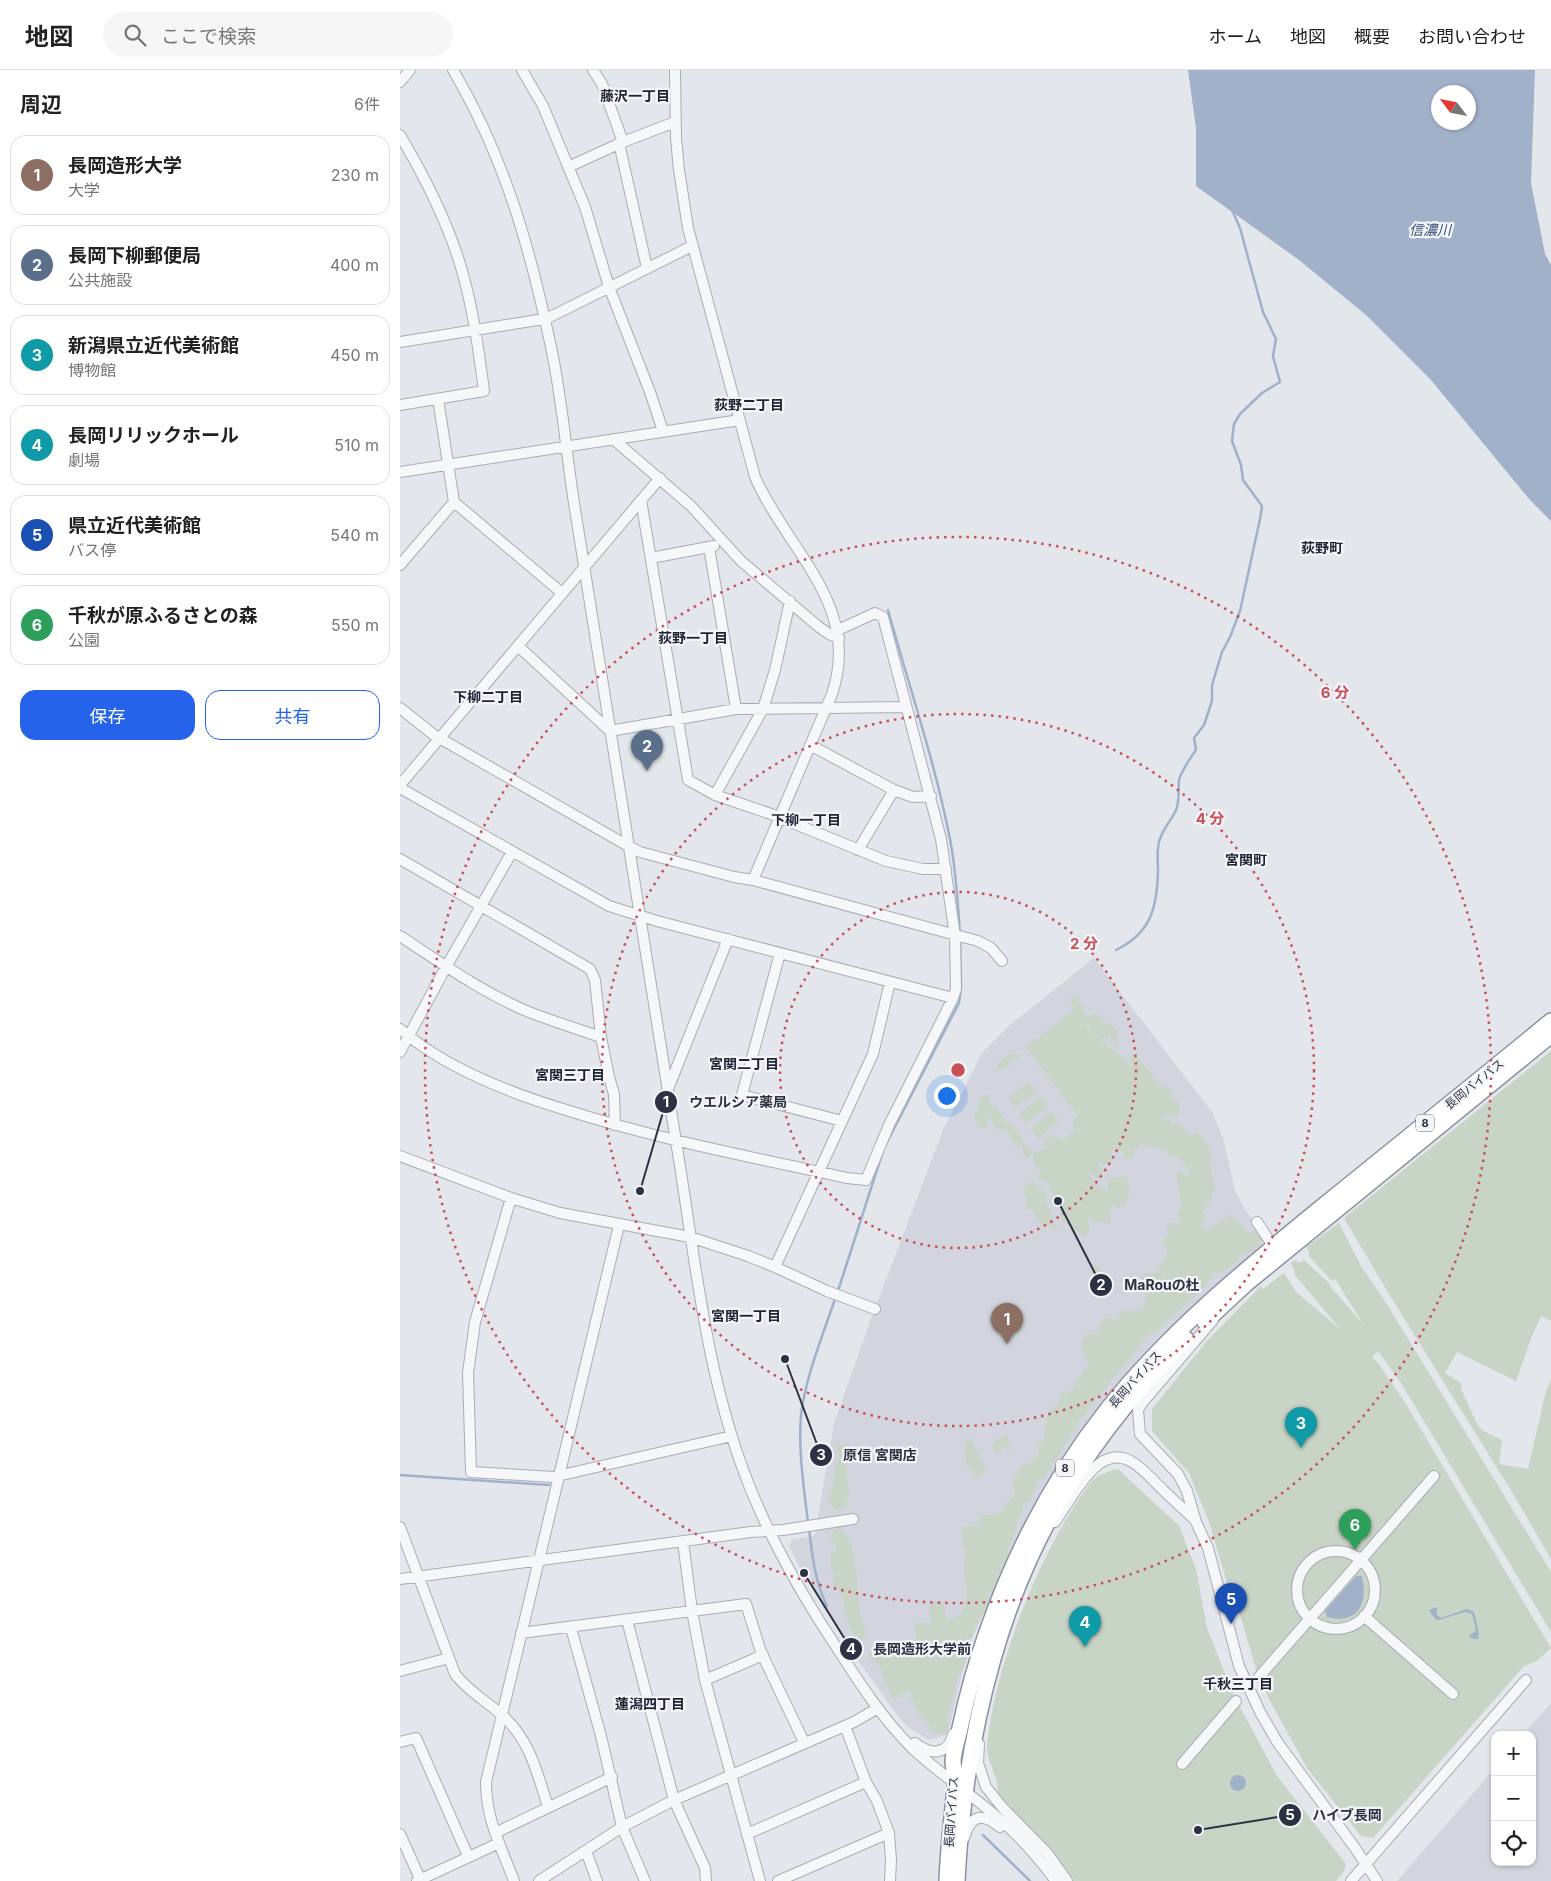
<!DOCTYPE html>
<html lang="ja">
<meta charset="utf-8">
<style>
body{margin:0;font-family:Inter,"Noto Sans JP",sans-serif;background:#f6f6f6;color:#222}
.controls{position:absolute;right:15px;bottom:15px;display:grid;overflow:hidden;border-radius:10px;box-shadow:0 1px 4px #0004}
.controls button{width:45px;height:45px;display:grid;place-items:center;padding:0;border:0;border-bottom:1px solid #e0e0e0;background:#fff;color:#222;font:25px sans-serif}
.compass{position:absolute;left:1031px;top:15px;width:45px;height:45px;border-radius:50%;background:#fff;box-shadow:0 1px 4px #0004;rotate:302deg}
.you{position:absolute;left:546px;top:1025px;width:18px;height:18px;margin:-12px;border:4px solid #fff;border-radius:50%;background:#1a73e8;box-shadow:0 0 0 8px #1a73e833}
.badge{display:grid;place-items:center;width:32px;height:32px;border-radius:50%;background:#2563eb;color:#fff;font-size:16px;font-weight:700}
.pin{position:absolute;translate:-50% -41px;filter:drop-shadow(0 1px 2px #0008)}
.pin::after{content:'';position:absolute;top:26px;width:18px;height:15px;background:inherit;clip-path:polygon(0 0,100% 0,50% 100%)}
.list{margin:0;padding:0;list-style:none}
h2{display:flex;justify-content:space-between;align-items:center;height:65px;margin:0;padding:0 20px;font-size:21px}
h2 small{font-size:16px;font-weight:400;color:#767676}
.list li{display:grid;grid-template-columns:32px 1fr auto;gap:15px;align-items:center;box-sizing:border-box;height:80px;margin:0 10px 10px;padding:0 10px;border:1px solid #e0e0e0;border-radius:15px}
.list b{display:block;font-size:19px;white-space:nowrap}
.list p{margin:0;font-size:16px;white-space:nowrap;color:#767676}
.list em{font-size:16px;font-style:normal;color:#767676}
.actions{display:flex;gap:10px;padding:15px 20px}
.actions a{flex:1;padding:11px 0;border:1px solid #2563eb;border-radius:15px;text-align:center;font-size:18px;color:#2563eb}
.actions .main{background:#2563eb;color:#fff}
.icon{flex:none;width:28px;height:28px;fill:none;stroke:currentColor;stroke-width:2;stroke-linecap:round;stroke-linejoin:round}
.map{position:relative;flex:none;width:1151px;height:1811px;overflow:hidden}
header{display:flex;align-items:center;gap:30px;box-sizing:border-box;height:70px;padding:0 25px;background:#fff;border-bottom:1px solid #e0e0e0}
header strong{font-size:24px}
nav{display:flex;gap:28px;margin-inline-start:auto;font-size:18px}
.search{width:350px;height:45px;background:#f6f6f6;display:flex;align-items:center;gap:12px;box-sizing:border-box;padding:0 18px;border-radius:28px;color:#767676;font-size:19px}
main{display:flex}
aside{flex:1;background:#fff}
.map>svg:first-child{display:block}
.built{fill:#d2d5dd}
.green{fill:#c8d4c5}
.water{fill:#a0b1c9;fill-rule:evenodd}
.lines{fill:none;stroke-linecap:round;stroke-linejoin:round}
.stream{stroke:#a0b1c9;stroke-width:2.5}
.minor-casing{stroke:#a8acb5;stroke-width:12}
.highway-casing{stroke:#8b92a1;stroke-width:18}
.minor{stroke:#f6f7f9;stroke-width:10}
.highway{stroke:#fff;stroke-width:15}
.ring{fill:none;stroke:#c94f59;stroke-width:2.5;stroke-dasharray:2.5 5}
.labels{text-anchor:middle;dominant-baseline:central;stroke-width:4.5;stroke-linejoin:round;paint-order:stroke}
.shield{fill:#f3f5f8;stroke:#686c79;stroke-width:1}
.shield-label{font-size:11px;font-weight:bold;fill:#2c3243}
.street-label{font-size:12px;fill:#2c3243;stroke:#f3f5f8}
.neighbourhood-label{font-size:14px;font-weight:bold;fill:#1e2434;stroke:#f3f5f8}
.water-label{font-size:14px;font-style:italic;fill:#374f75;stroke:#f3f5f8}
.centre{fill:#c94f59;stroke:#f3f5f8;stroke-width:2.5}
.ring-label{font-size:15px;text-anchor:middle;font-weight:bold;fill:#c94f59;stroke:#f3f5f8;stroke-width:4.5;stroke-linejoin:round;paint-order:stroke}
.leader{fill:none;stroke:#2c3243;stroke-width:2}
.callout-dot{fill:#2c3243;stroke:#f3f5f8;stroke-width:2}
.mark-label{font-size:15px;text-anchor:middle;font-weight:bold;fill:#fff}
.callout-label{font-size:14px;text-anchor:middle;font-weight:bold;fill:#2c3243;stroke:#f3f5f8;stroke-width:4.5;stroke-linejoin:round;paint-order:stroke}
</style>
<header>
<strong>地図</strong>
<div class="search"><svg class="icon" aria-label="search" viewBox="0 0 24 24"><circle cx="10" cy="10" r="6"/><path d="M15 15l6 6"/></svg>ここで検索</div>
<nav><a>ホーム</a><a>地図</a><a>概要</a><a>お問い合わせ</a></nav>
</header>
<main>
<aside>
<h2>周辺<small>6件</small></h2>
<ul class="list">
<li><span class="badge" style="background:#8d6e63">1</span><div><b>長岡造形大学</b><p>大学</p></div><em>230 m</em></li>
<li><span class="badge" style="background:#5c6f8a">2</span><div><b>長岡下柳郵便局</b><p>公共施設</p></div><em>400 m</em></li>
<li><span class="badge" style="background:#0f9aa8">3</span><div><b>新潟県立近代美術館</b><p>博物館</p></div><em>450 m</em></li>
<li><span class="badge" style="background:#0f9aa8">4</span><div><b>長岡リリックホール</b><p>劇場</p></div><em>510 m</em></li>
<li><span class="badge" style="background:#1a4fb4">5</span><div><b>県立近代美術館</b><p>バス停</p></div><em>540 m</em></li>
<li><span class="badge" style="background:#2e9e5b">6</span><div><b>千秋が原ふるさとの森</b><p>公園</p></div><em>550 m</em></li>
</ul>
<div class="actions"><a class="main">保存</a><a>共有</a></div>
</aside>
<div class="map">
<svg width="1151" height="1811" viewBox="0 0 1151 1811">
<rect width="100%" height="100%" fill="#e3e6eb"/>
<path class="built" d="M694 888 812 1042 823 1068 835 1120 844 1138 861 1161 862 1177 766 1261 740 1287 686 1355 663 1390 599 1510 572 1569 560 1612 548 1664 529 1670 508 1657 500 1649 455 1586 423 1537 408 1502 400 1498 389 1476 392 1470 415 1465 434 1353 471 1249 543 1060 582 983 610 955Z
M1151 1633V1811H997L1095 1698V1792H1132V1665H1123Z"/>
<path class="green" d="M674 925 678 927 679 934 683 937 685 945 689 947C694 943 697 945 701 948L702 952 713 956 718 962 716 967 718 970 719 980 717 979 715 972 711 973 710 965 706 969C696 970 691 962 689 953L685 954C696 973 719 979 732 998V995L729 988 734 982 760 1015 765 1016 772 1023V1029L780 1034 778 1047 775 1046 773 1043 764 1047 762 1050H768L772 1054 776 1052 780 1054 792 1068 795 1063H798C805 1070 810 1078 811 1088L809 1090 815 1119 811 1124 812 1130 802 1142 805 1148 799 1156 806 1161 831 1145 845 1158 847 1164 856 1160 862 1166 863 1171 854 1180 840 1186 830 1198 819 1203 813 1202 806 1216 754 1263 748 1265 680 1350 644 1408 637 1412 630 1431 624 1433 621 1446 616 1450 617 1458C612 1465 613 1473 608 1479 609 1486 607 1492 600 1495L601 1502 596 1505 598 1509 595 1519 590 1522 584 1543 574 1559 573 1567 570 1569 568 1575 570 1578C568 1585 566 1591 564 1597 563 1600 560 1602 559 1604 554 1617 556 1631 547 1643L548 1658 544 1664 534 1663 524 1648H520L515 1634 511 1629 512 1623 507 1620 498 1629 492 1628 479 1595 470 1588 469 1584 481 1577 492 1574 496 1577V1582L500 1583 505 1581 508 1576 516 1572 515 1554 531 1553 529 1533 543 1532 546 1549 552 1550 562 1543C562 1536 568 1531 567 1524 567 1510 560 1494 567 1481L563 1476 564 1471 561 1464 563 1458 567 1456H577L580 1454 581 1445C609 1447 599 1436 616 1425L613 1410 623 1395 631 1394 633 1388 639 1385 638 1376 643 1372 648 1342C657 1338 659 1333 661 1324L668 1323 673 1318 676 1310 681 1308 684 1300 688 1297V1293L681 1276C682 1273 683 1268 685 1266 688 1263 695 1265 699 1263V1255L705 1248H710L714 1251 718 1249 721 1241H737L744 1238 747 1225 743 1220 744 1216 741 1212V1208L745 1203 755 1204C761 1198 761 1192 767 1187L766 1176 762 1174 763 1170 769 1164 767 1158 768 1152 782 1154 777 1144 782 1134 776 1104 781 1102 791 1108 788 1099 778 1086H771C768 1078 753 1077 743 1076L742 1073 734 1080V1086L729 1089 725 1088 722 1081 716 1080 710 1082 712 1090 708 1094H703L699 1091V1095L703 1100V1107L696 1108 691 1101 689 1105 695 1114 707 1121 711 1107 727 1106C729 1117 730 1126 724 1136L718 1137 712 1135 710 1153 695 1152 688 1146 690 1159 686 1167 672 1159 660 1147V1138L653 1127 648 1112 638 1109 640 1102 635 1095 633 1084 645 1078V1071L651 1066 663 1070 674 1062 673 1050 678 1046 626 977 673 941 671 928Z
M1151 981V1251L1141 1246 1132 1266 1116 1311 1057 1282 1045 1303 1062 1314 1061 1319 1077 1354 1083 1361 1102 1370 1099 1394 1128 1399 1145 1325 1151 1309V1489L1115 1427 989 1224 944 1148Z
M617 983 620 985 619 989 616 990 614 987 606 998 597 999V996L604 988 608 986 610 984H614Z
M629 1012 636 1022 615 1038 608 1028Z
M586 1023 589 1026V1034L593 1037 595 1036 605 1050 616 1060 626 1076 631 1079 632 1084 627 1089 623 1083 622 1076 615 1075 607 1060C596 1057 595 1061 591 1048L587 1049 586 1058H581L577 1056 574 1043 578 1041 579 1032Z
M640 1027 648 1037 626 1053 619 1043Z
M652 1042 659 1051 638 1068 631 1058Z
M634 1112 648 1127 646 1132 650 1141 652 1151 657 1156 655 1160 651 1155 644 1156 639 1152 633 1141 628 1140C626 1136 625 1131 627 1127L625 1126 624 1121 626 1115Z
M939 1153 961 1196 983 1228 1151 1502V1562L1001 1313 978 1281 972 1287 978 1293 1004 1331 1151 1578 1137 1591 1124 1596 973 1768 961 1766 907 1698 870 1631 857 1603 842 1551 826 1509 809 1452 789 1403 752 1361V1339L806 1272 861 1216 863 1219 884 1203 896 1222 940 1259 894 1204 895 1201 891 1193 895 1190 899 1193 904 1190 930 1214 929 1215 964 1255 935 1209 932 1211 909 1186V1181L906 1177Z
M694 1194 703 1202 701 1206 698 1207 701 1212 706 1214 707 1218 699 1219 697 1216 696 1208 691 1202 692 1196Z
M603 1365 608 1367V1372L611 1376 608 1381 603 1376 600 1381 596 1383 592 1377 596 1370 599 1369 601 1371V1367Z
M567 1369 572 1370 573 1376 579 1383 578 1387 583 1391V1395L586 1401 577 1408 574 1406 572 1399 568 1398C564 1387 566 1380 567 1369Z
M437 1373 442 1375 446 1373 450 1375C449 1383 448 1390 447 1398 445 1412 457 1437 435 1440L428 1429 430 1422 433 1420 435 1396 437 1394 439 1382 436 1377Z
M718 1399 779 1456 796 1499 807 1558 834 1626 877 1706 946 1794 943 1803 936 1811H673C654 1779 623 1753 597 1727 602 1711 586 1693 587 1676 594 1604 628 1516 664 1453 673 1439 682 1422 694 1409 699 1404 711 1401 718 1399Z
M441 1459C459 1475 456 1514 459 1536 460 1545 463 1554 466 1562V1567L462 1570C452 1566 451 1554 446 1548V1543L443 1539 445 1533 443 1526H440L439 1518 434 1517 433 1511 435 1506 431 1499V1483L436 1482V1476L430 1470 435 1468 432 1465 433 1460Z"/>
<path class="water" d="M788 0H1135L1131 113 1145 184 1151 195V451L1130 430 1031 310 966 245 899 190 796 116V58ZM1068 22V52H1038V22Z
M956 1506H962C968 1533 959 1555 927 1547L925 1541Z
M1037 1537V1545L1041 1548 1067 1539 1074 1542 1079 1564 1078 1569H1073L1069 1567 1076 1560 1072 1544 1065 1542 1039 1550 1035 1549 1029 1540Z
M830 1713a8 8 0 1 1 16 0a8 8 0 1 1-16 0Z"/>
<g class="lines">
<path class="stream" d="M488 540C509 616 535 692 550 769 556 800 558 832 560 864
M716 880C751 863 757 838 758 801 758 794 757 786 758 778 759 763 770 753 776 740 780 730 778 720 779 710 782 699 790 689 796 680L794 668 804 655 812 631V615L822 582 830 567 840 541 860 449 862 436 843 410 841 395 832 371 834 354 840 344 862 323 880 312 873 286 876 269 863 242 840 158 832 140
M486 1074 559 933 561 917 560 870
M438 1221 483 1081
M0 1405 149 1415
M408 1453C404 1418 398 1380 401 1345 405 1308 424 1262 436 1226
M409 1458C412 1485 415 1512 427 1536
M583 1765 630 1811"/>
<defs>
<path id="minor" d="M53 0C105 88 130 178 151 277 162 328 166 381 174 433 209 643 241 854 275 1065 295 1184 305 1308 351 1420 375 1479 406 1532 441 1584 462 1617 484 1650 512 1678 541 1705 574 1726 604 1753 623 1770 640 1790 656 1811
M122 0 143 36 185 137 209 217 250 322 263 361
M193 0 202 14 223 72
M275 0 276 68 279 100 288 158 355 407C388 482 462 535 432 624L353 810
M0 12 10 0
M0 65C26 109 51 158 64 208 74 245 79 283 84 321L0 335
M219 73 247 198
M168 97 223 72 275 52
M0 272 144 249 154 245 292 176
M38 329 54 432 162 523
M213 369 291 436 341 491 419 557 429 564 439 568
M0 402 340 350
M241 430 288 710 315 725 371 744 486 791 523 799H546
M309 477 336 639
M251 488 314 476
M0 495 54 432
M118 576 210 661 336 639 506 637
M0 638 34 665 230 777 240 782 334 807 353 810 578 871 591 878 602 891
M410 675 494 720 513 727 531 726
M0 715 260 408
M0 718 209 836 257 851 553 928
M315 725 363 639 375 600 390 531
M458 780 494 720
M0 789 190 899 195 910 201 967 209 1007 214 1024 215 1055
M0 866C41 893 83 923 129 942 152 951 177 959 201 967
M380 883 342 1025 442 1051
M0 959C45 998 107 1022 163 1039 256 1069 352 1087 447 1108L466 1110 489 1055 553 928 556 919 555 866 541 769 483 547 475 543 438 560
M0 982 46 897 112 782
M268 1019 328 869
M0 1086 111 1128 160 1143 290 1167 348 1186 375 1197 473 984 490 912
M111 1128 75 1252 68 1303 71 1402 153 1407 332 1366
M857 1152 869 1170
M375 1197 427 1221 475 1239
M813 1250 742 1333 738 1340 740 1364 778 1404 787 1421 796 1452 808 1478 839 1596 860 1642 878 1673 955 1778 977 1811
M655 1452C666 1436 683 1406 699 1394 726 1374 746 1404 763 1420 773 1430 784 1439 794 1449
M0 1457 55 1604C68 1621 86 1631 102 1645 130 1670 137 1702 148 1737
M283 1472 292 1541 305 1610 360 1811
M897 1520a39 39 0 1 1 78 0a39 39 0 1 1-78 0Z
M0 1509 351 1462 383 1460 453 1449
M964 1546 1053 1624
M227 1550 274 1730 305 1798 306 1811
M171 1558 201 1666 222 1757 245 1811
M121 1563 346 1534 361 1582 404 1672
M0 1601 49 1588
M859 1607 1034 1406
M305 1610 363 1585
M445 1656 466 1712 477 1731 489 1763 491 1790 490 1811
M0 1672 16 1668 68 1786
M515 1673C530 1685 548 1686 553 1664
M579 1674 578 1693 586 1717 602 1737 647 1783 667 1811
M782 1694 836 1631
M95 1763 212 1707
M0 1764 21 1811
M347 1764 466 1712
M564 1768C571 1745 581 1742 600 1757
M186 1781 197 1811
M17 1811 99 1773
M114 1811C101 1776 86 1750 86 1712L219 1155
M139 1811 222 1757 274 1730 454 1652 478 1638
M378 1811 489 1763
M951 1811 1126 1610"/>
<path id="highway" d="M805 1252 847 1213 1151 965
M547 1811C548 1780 552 1749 555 1718 556 1708 553 1699 553 1690 554 1679 558 1668 560 1658 567 1625 576 1593 587 1562 615 1482 654 1407 707 1340 768 1262 852 1194 928 1132 1002 1072 1077 1012 1151 951
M557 1811C562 1706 585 1587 629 1490 666 1408 722 1333 786 1269"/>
</defs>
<use href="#minor" class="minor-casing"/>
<use href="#highway" class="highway-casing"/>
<use href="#minor" class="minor"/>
<use href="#highway" class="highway"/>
</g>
<g class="ring">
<circle cx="558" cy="1000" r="178"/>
<circle cx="558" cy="1000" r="356"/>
<circle cx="558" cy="1000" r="533"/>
</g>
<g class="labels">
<g class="shield">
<rect x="1016" y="1044.5" width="18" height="17" rx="4"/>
<rect x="656" y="1389.5" width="18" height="17" rx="4"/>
</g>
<g class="shield-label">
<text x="1025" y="1053">8</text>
<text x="665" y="1398">8</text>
</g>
<g class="street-label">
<text transform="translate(1074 1014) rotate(-39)">長岡バイパス</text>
<text transform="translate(735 1309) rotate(-48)">長岡バイパス</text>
<text transform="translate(551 1742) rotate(-86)">長岡バイパス</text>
</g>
<g class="neighbourhood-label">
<text x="235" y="25">藤沢一丁目</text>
<text x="349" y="334">荻野二丁目</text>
<text x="922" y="477">荻野町</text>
<text x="293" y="567">荻野一丁目</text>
<text x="88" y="626">下柳二丁目</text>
<text x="406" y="749">下柳一丁目</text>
<text x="846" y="789">宮関町</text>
<text x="344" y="993">宮関二丁目</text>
<text x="170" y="1004">宮関三丁目</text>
<text x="346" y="1245">宮関一丁目</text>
<text x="838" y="1613">千秋三丁目</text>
<text x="250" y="1633">蓮潟四丁目</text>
</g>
<g class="water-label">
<text x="1030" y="159">信濃川</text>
</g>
</g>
<circle cx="558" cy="1000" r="8" class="centre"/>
<g class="ring-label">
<text x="935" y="628">6 分</text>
<text x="810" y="754">4 分</text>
<text x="684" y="879">2 分</text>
</g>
<path class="leader" d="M240 1121L266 1032M658 1131L701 1215M385 1289L421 1385M404 1503L451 1579M798 1760L890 1745"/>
<g class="callout-dot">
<circle cx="240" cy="1121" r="5"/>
<circle cx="658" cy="1131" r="5"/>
<circle cx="385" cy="1289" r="5"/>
<circle cx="404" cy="1503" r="5"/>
<circle cx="798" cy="1760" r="5"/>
<circle cx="266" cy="1032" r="12"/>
<circle cx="701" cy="1215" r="12"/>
<circle cx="421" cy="1385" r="12"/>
<circle cx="451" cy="1579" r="12"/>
<circle cx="890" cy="1745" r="12"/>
</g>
<g class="mark-label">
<text x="266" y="1037">1</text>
<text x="701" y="1220">2</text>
<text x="421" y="1390">3</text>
<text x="451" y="1584">4</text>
<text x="890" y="1750">5</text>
</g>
<g class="callout-label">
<text x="338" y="1037">ウエルシア薬局</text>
<text x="762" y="1220">MaRouの杜</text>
<text x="480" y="1390">原信 宮関店</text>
<text x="522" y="1584">長岡造形大学前</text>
<text x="947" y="1750">ハイブ長岡</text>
</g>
</svg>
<div class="controls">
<button>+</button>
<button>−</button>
<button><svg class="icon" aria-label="locate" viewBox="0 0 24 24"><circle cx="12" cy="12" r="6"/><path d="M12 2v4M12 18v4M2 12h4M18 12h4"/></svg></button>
</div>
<svg class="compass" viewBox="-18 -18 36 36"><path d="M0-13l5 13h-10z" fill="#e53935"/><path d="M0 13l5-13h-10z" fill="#767676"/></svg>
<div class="you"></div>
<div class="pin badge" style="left:607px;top:1274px;background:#8d6e63">1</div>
<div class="pin badge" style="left:247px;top:701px;background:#5c6f8a">2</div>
<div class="pin badge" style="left:901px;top:1378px;background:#0f9aa8">3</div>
<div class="pin badge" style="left:685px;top:1577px;background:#0f9aa8">4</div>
<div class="pin badge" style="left:831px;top:1554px;background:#1a4fb4">5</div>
<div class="pin badge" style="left:955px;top:1480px;background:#2e9e5b">6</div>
</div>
</main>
